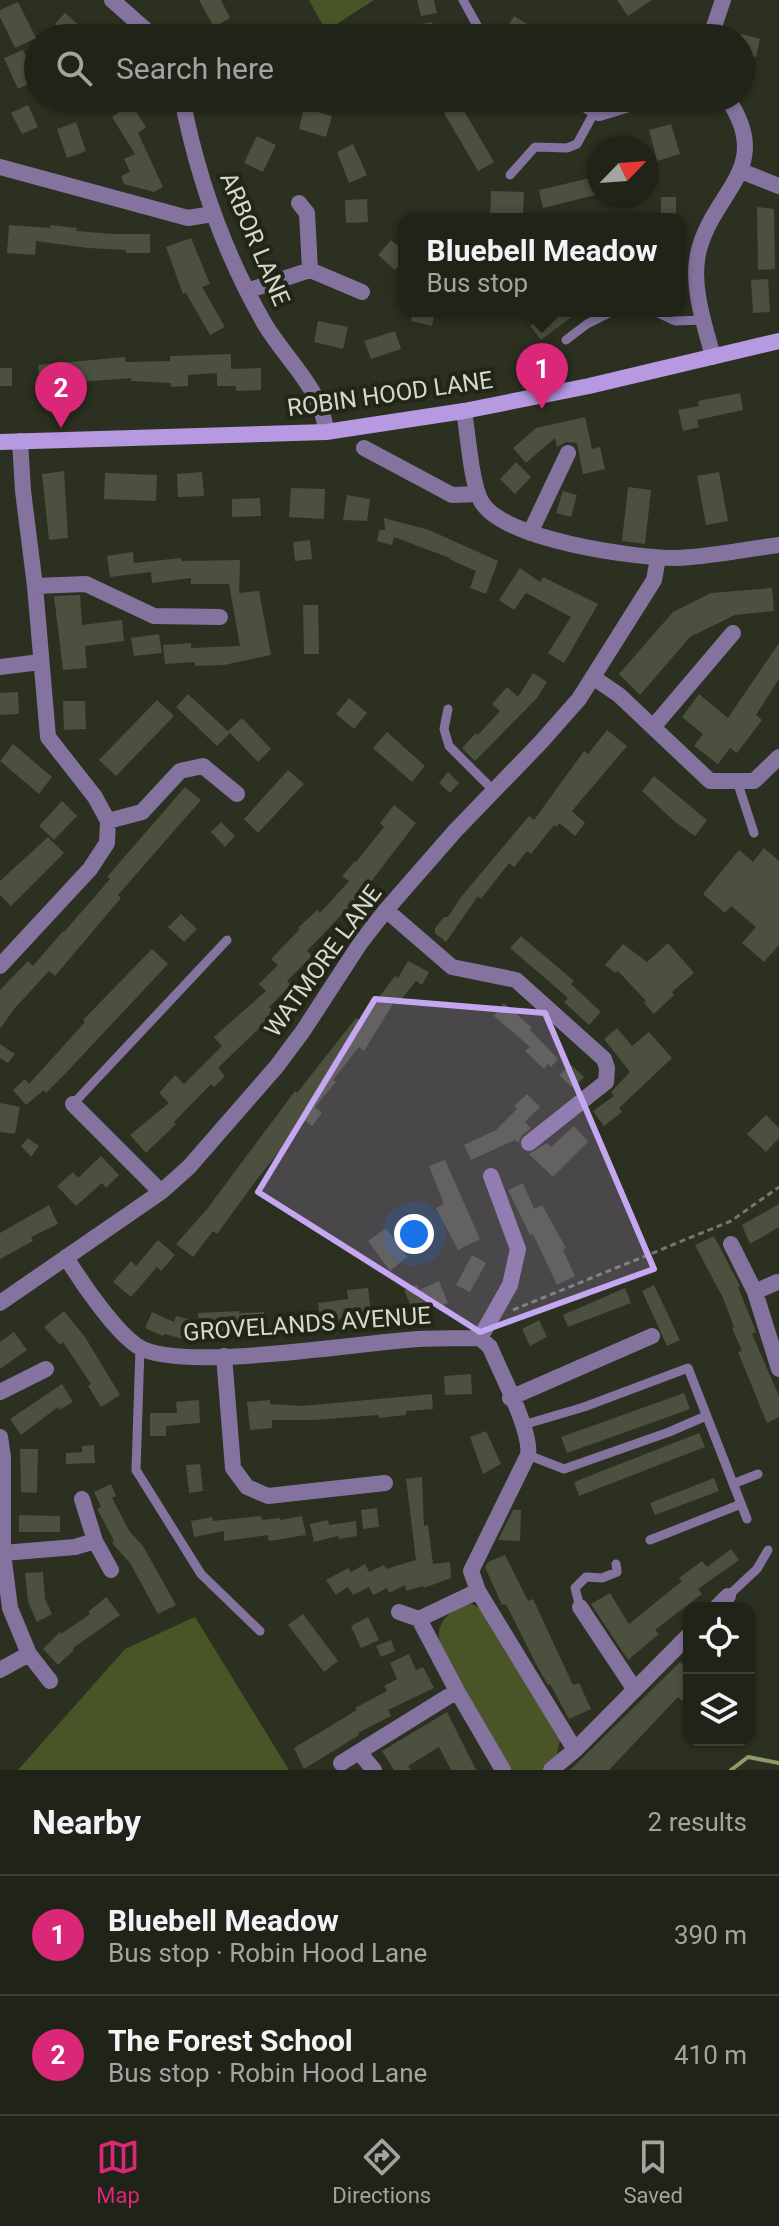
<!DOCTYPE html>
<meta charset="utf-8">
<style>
body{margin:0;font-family:Roboto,sans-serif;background:#282c21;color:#f1f3f6}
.controls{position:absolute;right:24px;bottom:24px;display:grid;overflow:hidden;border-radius:16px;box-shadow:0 2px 6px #0004}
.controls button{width:72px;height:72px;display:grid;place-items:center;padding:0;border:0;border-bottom:2px solid #3d4137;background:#202418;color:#f1f3f6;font:40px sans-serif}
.compass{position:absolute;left:587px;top:136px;width:72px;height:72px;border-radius:50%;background:#202418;box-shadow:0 2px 6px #0004;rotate:65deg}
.you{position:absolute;left:414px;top:1234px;width:28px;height:28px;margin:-20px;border:6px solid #fff;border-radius:50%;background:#1a73e8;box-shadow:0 0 0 12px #1a73e833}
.badge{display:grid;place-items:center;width:52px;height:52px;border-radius:50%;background:#db2777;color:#fff;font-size:26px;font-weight:700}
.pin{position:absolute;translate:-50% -66px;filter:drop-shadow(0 2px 4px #0008)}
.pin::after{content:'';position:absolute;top:42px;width:28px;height:24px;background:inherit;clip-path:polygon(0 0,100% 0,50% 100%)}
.popup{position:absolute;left:398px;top:213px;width:288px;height:104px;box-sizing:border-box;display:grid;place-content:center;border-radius:16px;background:#202418;filter:drop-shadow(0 2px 6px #0005);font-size:26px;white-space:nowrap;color:#a2a4a2}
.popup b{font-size:30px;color:#f1f3f6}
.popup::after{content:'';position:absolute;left:50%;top:100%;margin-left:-16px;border:16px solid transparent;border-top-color:#202418}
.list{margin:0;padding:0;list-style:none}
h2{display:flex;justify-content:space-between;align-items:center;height:104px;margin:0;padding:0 32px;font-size:34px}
h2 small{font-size:26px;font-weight:400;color:#a2a4a2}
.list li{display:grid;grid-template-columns:52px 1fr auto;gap:24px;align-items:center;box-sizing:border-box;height:120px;padding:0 32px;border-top:2px solid #3d4137}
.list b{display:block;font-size:30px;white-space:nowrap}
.list p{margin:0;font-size:26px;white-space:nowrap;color:#a2a4a2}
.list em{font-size:26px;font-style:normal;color:#a2a4a2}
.icon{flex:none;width:44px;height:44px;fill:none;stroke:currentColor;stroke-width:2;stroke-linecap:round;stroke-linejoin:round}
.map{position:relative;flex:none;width:779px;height:1770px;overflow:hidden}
.search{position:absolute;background:#202418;box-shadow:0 2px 6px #0004;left:24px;right:24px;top:24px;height:88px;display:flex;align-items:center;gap:20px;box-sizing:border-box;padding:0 28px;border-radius:44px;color:#a2a4a2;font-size:30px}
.sheet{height:344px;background:#202418}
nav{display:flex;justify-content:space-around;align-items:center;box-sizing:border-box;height:112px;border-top:2px solid #3d4137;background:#202418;font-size:22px;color:#a2a4a2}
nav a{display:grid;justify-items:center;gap:4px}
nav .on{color:#db2777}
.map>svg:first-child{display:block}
.green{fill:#495527}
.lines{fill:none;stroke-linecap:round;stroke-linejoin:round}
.stream{stroke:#8e9b68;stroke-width:4}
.building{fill:#4b503f}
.path{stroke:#73786a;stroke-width:3;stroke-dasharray:6 4;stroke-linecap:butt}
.lane{stroke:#85739f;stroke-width:9}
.street{stroke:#85739f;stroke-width:16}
.secondary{stroke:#b699e1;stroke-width:16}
.marked{fill:#c5a7f1;fill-opacity:0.2;stroke:#c5a7f1;stroke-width:6;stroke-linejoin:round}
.labels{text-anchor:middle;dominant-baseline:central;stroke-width:8;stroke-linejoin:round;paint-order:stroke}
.street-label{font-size:24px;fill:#d5d9ce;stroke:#222617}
</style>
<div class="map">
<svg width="779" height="1770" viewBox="0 0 779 1770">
<rect width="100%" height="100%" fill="#2b3020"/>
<path class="green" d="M309 0H374L326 31Z
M471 1604 480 1608 560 1740 556 1758 543 1770H510L441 1647C433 1623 449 1610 471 1604Z
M195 1617 289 1770H18L125 1649Z"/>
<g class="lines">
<path class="stream" d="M731 1770 748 1757 779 1763"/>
</g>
<path class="building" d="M199 0H221L230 18 214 27Z
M417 0H434L437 13 421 16Z
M617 0H652L628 16Z
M18 2 36 38 15 48 0 17V10Z
M65 13 83 29 76 38H70L55 24Z
M514 16 550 38H516L505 31Z
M432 22 434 38H420L417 25Z
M741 34 760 39 756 57 741 54Z
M23 50 37 80 18 89 4 58Z
M131 104 146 127 138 133 163 187 154 192 124 184 121 176 130 172 124 159 135 154 112 117Z
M460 104 494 162 478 171 444 113Z
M28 105 38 127 22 134 11 113Z
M304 108 332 116 326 137 299 129Z
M76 122 86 151 67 158 57 129Z
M671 124 680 154 657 161 649 130Z
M257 136 276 145 263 172 244 163Z
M353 144 367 175 349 183 337 152Z
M599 176V194L543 208 539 190Z
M491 191 524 192 523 218 490 217Z
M661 197H676V219H661Z
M367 199 368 222 346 223 345 200Z
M757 207 774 209 775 269 758 270Z
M9 225 50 228 51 225 77 228 76 231 113 234H150V253H126V250L88 248 36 241 35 255 7 253Z
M191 238 210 284 202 287 225 327 210 335 186 293 183 294 166 247Z
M391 240 404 251V259L395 270 378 255Z
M768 279 770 312 753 313 751 280Z
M413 311H435L432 326 411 321Z
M550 311H579L541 340 530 326Z
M318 321 348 327 343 349 314 342Z
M395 331 401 349 371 359 364 341Z
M231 354V369L261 368V390L236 391V386H217V373L188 375V386L171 387V383L131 381V378L40 385 38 365 125 357V362L170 361V356Z
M0 368H12V386H0Z
M740 393 743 410 697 420 699 427 683 431 678 410 699 406 698 401Z
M585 417 592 449 600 447 605 469 583 474 577 443 566 442 557 447 555 438 526 463 513 448 536 428Z
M516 462 531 477 515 494 500 479Z
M64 471 68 538 49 540 42 474Z
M202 472 204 496 178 497 177 474Z
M719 472 728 521 706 525 697 476Z
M105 473 157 475 156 501 104 499Z
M628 487 651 490 645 544 622 541Z
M291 488 325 489 324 519 289 517Z
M563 491 577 495 571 517 556 513Z
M347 495 370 499 367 521 343 520Z
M260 498 261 516 232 517V499Z
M384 518 429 530 498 561 486 594 470 588 476 571 449 559 450 558 394 537 392 545 377 541 379 530H385Z
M310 540 312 559 295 561 293 542Z
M133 552 134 563 181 558 182 561 240 560 239 593 259 591 271 655 224 665 195 666V662L165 664 163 645 191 643V648L240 646 229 584H191V578L152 583 151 572 110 577 107 556Z
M520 568 540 582 543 577 598 604 564 663 548 653 571 617 526 593 514 610 499 600Z
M772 588 774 611 735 615 690 637 640 695 619 674 673 612 711 593Z
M80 595 82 625 122 620 124 641 85 646 87 668 63 670 54 596Z
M303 605H318L319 654H304Z
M159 634 162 653 134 656 131 638Z
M779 643V679L756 715 762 720 737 753 730 748 718 764 694 746 703 734 682 717 699 694 728 718Z
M533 673 547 682 537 698 475 761 462 748 476 733 478 735 500 711 492 704 507 687 518 697Z
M18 692 19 714 0 715V693Z
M188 694 230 733 217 746 176 707Z
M349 698 367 713 354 729 336 714Z
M157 700 174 716 116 776 99 760Z
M63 701H85L86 729 64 730Z
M242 718 271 749 258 762 228 731Z
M607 730 627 746 572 811 585 823 575 836 559 823 557 827 554 825 531 854 527 851 514 867 509 863 481 899 478 896 446 942 435 933V928L444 917H448L461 897 529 816 534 820 584 751 588 754Z
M387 732 425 766 412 782 373 748Z
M13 744 52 777 39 794 0 761Z
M288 770 304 784 258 833 244 819Z
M448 772 459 783 450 793 439 783Z
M654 776 707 820 695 836 675 822 642 791Z
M185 787 201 800 118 895 121 898 55 976 49 971 14 1009 0 1029V990L28 961 33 966 63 931 64 932 110 879 107 877Z
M62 801 77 816 54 840 39 826Z
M394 805 416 823 363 892 307 951 312 956 287 981 291 985 269 1007 275 1013 218 1068 225 1076 214 1087 211 1084 174 1122 176 1124 146 1153 130 1135 169 1103 159 1093 175 1075 184 1084 222 1046 214 1037 266 991 259 984 278 965 271 959 300 929 298 928 317 910 320 913 349 881 342 876 355 861 356 862 384 827 380 823Z
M221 822 235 836 225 847 211 832Z
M48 837 64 853 11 906 0 895V881Z
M764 848 779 861V945L764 962 742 943 756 927 731 906 725 913 703 894 739 850 753 862Z
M181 914 197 929 184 942 168 927Z
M521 936 574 981 571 984 601 1012 589 1025 564 1002 568 998 510 948Z
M668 943 694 973 672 992 674 995 654 1014 644 1003 646 1001 618 971 615 973 605 965 623 944 647 962Z
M152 949 168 964 65 1074 46 1093 44 1090 26 1105 13 1090 25 1079 29 1084 85 1022 83 1020Z
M408 961 429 972 422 985 416 981 397 1005 394 1002 364 1051 359 1047 333 1080 336 1082 315 1107 322 1113 312 1126 305 1120 258 1178 217 1234 213 1231 193 1257 176 1244 207 1209 295 1091 297 1093 356 1018 361 1021 395 976 398 978Z
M504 1003 532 1028 530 1030 558 1059 551 1067 548 1064 544 1069 525 1051 530 1047 494 1016Z
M617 1028 632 1046 649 1032 672 1058 619 1108 622 1112 604 1126 593 1111 614 1096 611 1092 630 1072 604 1039Z
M0 1044 15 1054 8 1063 0 1058Z
M571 1065 584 1077 573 1088 559 1075Z
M527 1094 540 1107 525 1122 531 1128 522 1135 518 1143 515 1140 471 1160 464 1145 496 1130 517 1109 514 1106Z
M0 1103 20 1107 15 1134 0 1132Z
M766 1115 779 1128V1138L766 1152 747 1134Z
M574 1126 588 1142 553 1177 529 1154 547 1143 551 1147Z
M28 1138 39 1146 31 1157 21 1146Z
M101 1156 119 1175 106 1188 102 1183 76 1206 57 1186 73 1172 78 1178Z
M445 1160 480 1239 458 1250 436 1208 444 1204 429 1166Z
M523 1183 534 1209 542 1205 566 1248 563 1250 575 1276 557 1285 533 1234 530 1235 508 1190Z
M779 1204V1227L750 1244 742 1225Z
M49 1205 58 1224 31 1237 33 1241 0 1259V1233Z
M386 1228 407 1257 390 1271 368 1241Z
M714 1236 740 1286 738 1287 756 1332 752 1334 779 1396V1417L767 1423 738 1352 742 1351 732 1328 734 1327 723 1298 695 1245Z
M158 1240 175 1255 161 1271 157 1267 131 1297 113 1282 131 1261 136 1266Z
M472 1255 486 1263 470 1292 456 1285Z
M439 1281 448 1303 436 1308 434 1304 414 1313 404 1290 417 1285 419 1290Z
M654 1285 680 1340 667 1346 642 1291Z
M368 1288 371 1313 342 1316 343 1319 321 1322 318 1303 348 1299 347 1290Z
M625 1288 631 1303 568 1327 563 1315Z
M64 1311 85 1337 120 1395 101 1407 88 1386 91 1384 63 1342 60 1345 44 1327Z
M239 1311V1313L264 1312 265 1330 216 1331V1334L188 1336 187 1340 164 1334 163 1336 145 1328 152 1312 174 1322 176 1316 199 1322 198 1313Z
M539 1320 547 1337 530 1346 522 1329Z
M14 1332 27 1350 0 1369V1342Z
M471 1374 472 1394 445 1395 444 1376Z
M62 1384 73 1402 59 1410 58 1407 21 1435 10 1419Z
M684 1393 690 1409 567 1453 561 1437Z
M432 1394 433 1409 406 1411V1415L379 1418 378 1415 313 1420H272V1428L250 1430 247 1402 270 1400V1404L302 1406Z
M199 1400 200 1423 166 1426V1436H150V1413H177L176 1402Z
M486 1431 501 1464 483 1474 470 1437Z
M699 1433 705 1447 579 1496 574 1482Z
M94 1445 95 1463 66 1464V1453L82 1452V1446Z
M20 1449H38L37 1493 21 1492Z
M200 1464 203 1491 189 1493 186 1465Z
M422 1477 424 1526 428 1525 433 1564 450 1562 451 1578 424 1588 423 1586 406 1591 405 1585 389 1593 387 1588 373 1595 369 1587 353 1595 348 1587 336 1595 326 1580 348 1568 351 1572 365 1564 369 1572 384 1565 386 1569 416 1560 406 1479Z
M714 1478 719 1491 655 1515 650 1503Z
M111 1484 116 1496 112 1498 130 1532 143 1546 176 1605 158 1614 130 1563 112 1543 114 1541 97 1509 101 1507 94 1492Z
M377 1508 379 1527 363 1529 361 1510Z
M513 1510H521L520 1541 498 1540Z
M19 1515 60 1516V1532H19Z
M261 1516 262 1520 280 1518V1520L302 1516 306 1535 269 1541 268 1535 224 1541V1531L194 1537 191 1521 212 1517 213 1521Z
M328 1520 329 1525 356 1521 357 1536 339 1539 338 1536 314 1542 310 1524Z
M731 1549 739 1560 698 1589 702 1594 655 1630 659 1634 628 1660 591 1604 610 1593 629 1624 682 1581 679 1578 702 1561 707 1567Z
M505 1555 528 1601 533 1599 573 1685 579 1683 591 1709 569 1719 550 1684 548 1685 536 1664 506 1604 502 1605 485 1567 488 1562Z
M43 1572 45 1599 52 1614 37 1622 28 1602 25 1573Z
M106 1597 120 1615 73 1648 74 1650 58 1665 43 1649 60 1632 61 1634 90 1614 88 1612Z
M303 1614 338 1661 324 1672 288 1625Z
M368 1617 379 1640 361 1648 351 1626Z
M391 1640 395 1651 381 1657 376 1646Z
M409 1654 416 1670 423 1667 434 1688 388 1710 391 1716 358 1733 359 1735 304 1769 294 1748 357 1710 355 1708 387 1691 384 1686 397 1679 390 1663Z
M680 1662 689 1671V1694L682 1701 678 1697 609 1770H570Z
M447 1712 476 1770H451L439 1747 408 1766 411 1770H394L382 1751Z"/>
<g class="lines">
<path class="path" d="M513 1310 731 1221 779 1187"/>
<path class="lane" d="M463 0 484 38
M510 175 535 147 567 148 577 144 595 111
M654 311 675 321 704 320
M566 340 587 324 613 311
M448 709 444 729 449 746 494 791
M737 781 754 833
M73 1104 227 940
M140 1348 136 1470 201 1574 260 1631
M523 1425 584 1407 688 1368 747 1519
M528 1455 564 1469 669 1432 706 1416
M733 1484 758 1474
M650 1540 741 1504
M728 1596 757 1569 768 1550
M580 1607 575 1588 586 1577 602 1578 617 1572 616 1564"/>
<path class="street" d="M112 0 155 38
M710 38 723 0
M182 98C197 176 224 252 263 321 283 357 323 389 326 432
M576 98 599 113 648 98
M0 167 188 218 213 214
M741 171 779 186
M299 203 307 213 310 270
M247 291 310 270 362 292
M713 357C705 325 691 288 698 254 711 192 776 169 727 98
M464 411C468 434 471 482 481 501 502 540 635 558 676 558 709 557 746 549 779 545
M364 448 452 495 478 494
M530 533 568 453
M35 586 86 584 154 616 220 617
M0 667 40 662
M594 678 619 695 710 781H754L779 757
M654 726 733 633
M108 821 142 812 180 771 203 766 237 794
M386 910 452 967 516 980 604 1059 607 1068 606 1082 529 1143
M0 966 90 869 107 843 108 821 95 797 48 737 35 586 23 491 20 441
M73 1104 161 1192
M731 1244 755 1292 779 1369
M66 1257C81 1282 116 1333 139 1347 181 1373 362 1342 419 1339 439 1338 460 1338 480 1338L490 1347C500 1372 532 1431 528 1455L471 1571 478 1591 575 1750
M755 1292 777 1282
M0 1303 161 1192 189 1167 277 1066 303 1031 361 942 386 910 455 831 541 742 579 699 654 580 658 558
M480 1338 510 1285 518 1249 491 1176
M224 1356 233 1468 247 1487 268 1496 385 1483
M0 1392 46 1369
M510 1398 652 1336
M0 1437 3 1457V1553L10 1608 29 1654 50 1681
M82 1499 95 1541
M3 1553 75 1547 95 1541 111 1570
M580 1607 635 1690
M716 1608 728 1596
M399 1612 419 1619 478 1591
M419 1619 457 1691 503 1770
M0 1670 29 1654
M359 1752 374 1770
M341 1763 457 1691
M551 1770 575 1750 689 1635"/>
<path class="secondary" d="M0 442 326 432 464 411 589 386 779 341"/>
</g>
<path class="marked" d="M375 999 545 1013 654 1269 480 1332 258 1192Z"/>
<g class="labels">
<g class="street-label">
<text transform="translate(255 239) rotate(67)">ARBOR LANE</text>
<text transform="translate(390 394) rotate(-8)">ROBIN HOOD LANE</text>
<text transform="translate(323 961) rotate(-54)">WATMORE LANE</text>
<text transform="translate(307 1324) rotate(-4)">GROVELANDS AVENUE</text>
</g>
</g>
</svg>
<div class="controls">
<button><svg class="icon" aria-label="locate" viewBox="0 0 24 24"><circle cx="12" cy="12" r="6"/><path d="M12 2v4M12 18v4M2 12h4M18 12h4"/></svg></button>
<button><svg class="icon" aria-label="layers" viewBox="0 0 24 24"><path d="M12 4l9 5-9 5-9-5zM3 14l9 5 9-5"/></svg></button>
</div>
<svg class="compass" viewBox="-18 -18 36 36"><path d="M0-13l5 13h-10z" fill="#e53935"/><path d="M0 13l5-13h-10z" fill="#a2a4a2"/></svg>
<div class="you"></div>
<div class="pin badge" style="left:542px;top:409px">1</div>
<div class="popup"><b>Bluebell Meadow</b>Bus stop</div>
<div class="pin badge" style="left:61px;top:428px">2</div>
<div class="search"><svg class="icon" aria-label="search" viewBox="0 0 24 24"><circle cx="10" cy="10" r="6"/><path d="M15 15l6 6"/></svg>Search here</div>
</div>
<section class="sheet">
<h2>Nearby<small>2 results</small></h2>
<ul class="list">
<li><span class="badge">1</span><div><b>Bluebell Meadow</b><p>Bus stop · Robin Hood Lane</p></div><em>390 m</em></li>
<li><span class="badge">2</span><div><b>The Forest School</b><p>Bus stop · Robin Hood Lane</p></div><em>410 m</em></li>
</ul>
</section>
<nav>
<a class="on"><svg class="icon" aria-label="map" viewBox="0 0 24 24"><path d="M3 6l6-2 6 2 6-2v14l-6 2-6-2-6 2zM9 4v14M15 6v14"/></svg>Map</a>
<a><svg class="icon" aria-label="directions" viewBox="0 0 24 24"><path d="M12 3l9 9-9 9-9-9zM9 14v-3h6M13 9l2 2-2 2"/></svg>Directions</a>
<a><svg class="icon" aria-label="saved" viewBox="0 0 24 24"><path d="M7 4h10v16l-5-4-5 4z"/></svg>Saved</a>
</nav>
